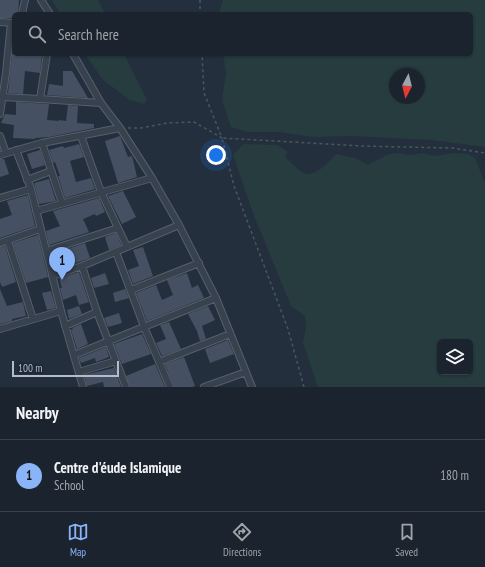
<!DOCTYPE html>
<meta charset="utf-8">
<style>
body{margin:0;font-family:"PT Sans Narrow",sans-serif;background:#282f3a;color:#f1f3f6}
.controls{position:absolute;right:12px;bottom:12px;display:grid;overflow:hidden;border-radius:6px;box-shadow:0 1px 3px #0004}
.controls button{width:36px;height:36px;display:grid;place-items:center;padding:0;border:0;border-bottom:1px solid #39404a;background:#1b232e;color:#f1f3f6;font:20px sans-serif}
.compass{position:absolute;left:389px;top:68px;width:36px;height:36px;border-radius:50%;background:#1b232e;box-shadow:0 1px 3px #0004;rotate:187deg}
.scale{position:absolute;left:12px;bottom:10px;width:107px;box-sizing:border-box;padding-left:4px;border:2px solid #b4bcc9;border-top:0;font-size:11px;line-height:14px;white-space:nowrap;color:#b4bcc9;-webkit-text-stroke:3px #1d2633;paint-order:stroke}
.you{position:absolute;left:216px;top:155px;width:14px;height:14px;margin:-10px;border:3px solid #fff;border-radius:50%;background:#1a73e8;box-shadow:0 0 0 6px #1a73e833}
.badge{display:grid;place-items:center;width:26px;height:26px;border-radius:50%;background:#8ab4f8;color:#111;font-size:13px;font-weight:700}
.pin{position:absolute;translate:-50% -33px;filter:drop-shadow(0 1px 2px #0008)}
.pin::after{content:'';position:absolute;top:21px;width:14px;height:12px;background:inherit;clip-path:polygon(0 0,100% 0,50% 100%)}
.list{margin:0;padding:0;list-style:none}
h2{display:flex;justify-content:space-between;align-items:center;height:52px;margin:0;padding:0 16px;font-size:17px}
h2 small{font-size:13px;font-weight:400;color:#a0a4aa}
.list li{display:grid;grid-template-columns:26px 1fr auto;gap:12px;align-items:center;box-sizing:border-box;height:72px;padding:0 16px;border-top:1px solid #39404a}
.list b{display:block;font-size:15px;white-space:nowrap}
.list p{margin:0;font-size:13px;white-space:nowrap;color:#a0a4aa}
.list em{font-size:13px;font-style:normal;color:#a0a4aa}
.icon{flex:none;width:22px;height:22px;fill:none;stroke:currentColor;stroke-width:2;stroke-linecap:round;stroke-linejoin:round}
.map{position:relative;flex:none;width:485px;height:387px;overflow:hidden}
.search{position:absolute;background:#1b232e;box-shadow:0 1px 3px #0004;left:12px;right:12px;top:12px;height:44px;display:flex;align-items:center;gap:10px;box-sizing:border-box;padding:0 14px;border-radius:6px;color:#a0a4aa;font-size:15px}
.sheet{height:124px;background:#1b232e}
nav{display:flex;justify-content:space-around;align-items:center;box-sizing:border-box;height:56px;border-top:1px solid #39404a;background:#1b232e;font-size:11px;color:#a0a4aa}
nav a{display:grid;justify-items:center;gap:2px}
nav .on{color:#8ab4f8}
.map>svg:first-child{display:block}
.green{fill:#263c3f;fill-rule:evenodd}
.building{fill:#455162}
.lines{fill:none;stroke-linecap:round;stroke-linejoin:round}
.minor-casing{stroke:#565f6c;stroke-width:8}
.path{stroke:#44595c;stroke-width:1.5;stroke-dasharray:3 3;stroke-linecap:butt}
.minor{stroke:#38414e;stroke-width:6}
</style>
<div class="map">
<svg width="485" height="387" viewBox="0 0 485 387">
<rect width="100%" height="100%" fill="#242f3e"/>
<path class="green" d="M52 0H98L105 14H60Z
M223 0H485V147L432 140 350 136 313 137 279 132H247L231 127 222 100 226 72 223 54H471V14H219ZM395 74H419V98H395Z
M85 54H124L147 100 144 104 130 100 103 80Z
M243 144 277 145 287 151 286 158C291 162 295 167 300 171 313 181 327 163 336 154L355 158 368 165 387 155 396 153 409 155 423 153 434 156 454 153 468 154 475 158 485 183V387H318L303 343 306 326 305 316 291 306 253 213 233 155ZM440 342H470V372H440Z"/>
<path class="building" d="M0 0H19L18 14H14V18H0Z
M12 54H42L40 73 25 71 23 94 8 93Z
M63 71H72L88 98 47 95 49 84 63 86Z
M16 102 49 104 47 120 59 121V120L66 121 68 105 78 106 77 123 94 124V128L49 137 35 138V139L13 138 14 125 1 123 5 114 16 115Z
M120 136 128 157 132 156 137 177 118 183 105 141Z
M79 144 84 157 70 161 76 182 91 178 95 189 65 198 58 176H60L55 162 53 163 49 150 63 146 64 148Z
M40 150 45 165 32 169 27 154Z
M0 159H4L9 174 0 177Z
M49 179 56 201 39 204 34 183Z
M123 191 136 217 122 224 108 196Z
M28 195 35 226 0 238V219L12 215 7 201Z
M99 198 105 212 96 216 95 214 83 219 89 232 49 245 46 231 60 226 53 211Z
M116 233 121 245 109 250 105 237Z
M38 235 48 277 26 283 13 243Z
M85 243 90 258 59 269 53 254Z
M5 246 16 282 2 287 0 282V247Z
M143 247 153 276 133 284 128 270 139 266 133 250Z
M79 272 89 302 79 305 76 295 63 300 60 288H62L59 278Z
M105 273 109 284 94 288 91 278Z
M187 273 192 288 198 285 204 298 147 321 136 293 156 285 162 300 173 295 167 280Z
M0 289 7 306 23 302 26 316 12 319V321L0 324Z
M125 289 129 298 115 302 113 293Z
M51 291 56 308 47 310 42 293Z
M79 306 82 314 69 319 67 310Z
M208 306 215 320 202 326 206 339 200 341 197 331 188 314Z
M119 313 122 323 108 327 104 318Z
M169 322 181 349 162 356 156 343 166 339 160 325Z
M81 324 88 344 77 349 71 330 73 329 72 328Z
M142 334 151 354 122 364 114 344Z
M228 340 234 354 210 363 205 349Z
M106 347 109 357 96 362 95 358 81 363 79 358Z
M184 357 195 386 192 387H174L165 364Z
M155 364 165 387H130L126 376Z
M114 368 121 387H104L103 382 87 386 84 375Z"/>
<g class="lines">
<defs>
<path id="minor" d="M41 0 50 14
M22 14 25 0
M0 22 14 23
M73 54 101 103 120 128 152 178 179 225 216 298 252 387
M2 97 40 99 47 54
M40 99 101 103
M0 114 6 73 11 23
M0 136 6 153
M81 136 101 192 118 228
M42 143 62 203
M0 155 42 143 120 128
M27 180 51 171
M0 198 31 189
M36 211 152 178
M8 241 33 319
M0 243 40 229
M46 251 118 228 127 247
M116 252 145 329 170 387
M82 266 179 225
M52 276 82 266 97 312 65 326
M131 290 199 263
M61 311 83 387
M97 312 126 387
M0 329 61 311 31 189 16 150
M74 355 216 298
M159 362 230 334
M79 372 116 361
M204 387 246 372"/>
</defs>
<use href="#minor" class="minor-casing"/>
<path class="path" d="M200 0V14
M128 128H141L167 123 194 122 222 138 204 93 202 54
M304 387 288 329 234 186 222 138 362 146 452 148 485 153"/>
<use href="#minor" class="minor"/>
</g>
</svg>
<div class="controls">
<button><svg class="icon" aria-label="layers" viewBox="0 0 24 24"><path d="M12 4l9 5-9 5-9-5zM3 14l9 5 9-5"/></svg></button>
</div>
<svg class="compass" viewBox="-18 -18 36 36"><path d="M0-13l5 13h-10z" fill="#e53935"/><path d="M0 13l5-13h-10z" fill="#a0a4aa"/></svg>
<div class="scale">100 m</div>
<div class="you"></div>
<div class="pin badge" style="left:62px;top:280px">1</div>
<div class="search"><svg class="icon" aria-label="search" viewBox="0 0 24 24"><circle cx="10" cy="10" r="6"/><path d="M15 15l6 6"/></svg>Search here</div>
</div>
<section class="sheet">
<h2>Nearby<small></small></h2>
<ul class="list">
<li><span class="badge">1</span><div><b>Centre d'éude Islamique</b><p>School</p></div><em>180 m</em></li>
</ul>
</section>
<nav>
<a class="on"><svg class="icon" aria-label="map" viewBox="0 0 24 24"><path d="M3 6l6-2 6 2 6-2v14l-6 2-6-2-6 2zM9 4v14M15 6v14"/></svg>Map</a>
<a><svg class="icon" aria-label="directions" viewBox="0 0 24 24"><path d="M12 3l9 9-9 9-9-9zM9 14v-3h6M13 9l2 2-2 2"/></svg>Directions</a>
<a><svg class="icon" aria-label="saved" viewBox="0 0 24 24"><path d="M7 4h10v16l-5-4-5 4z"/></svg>Saved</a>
</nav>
